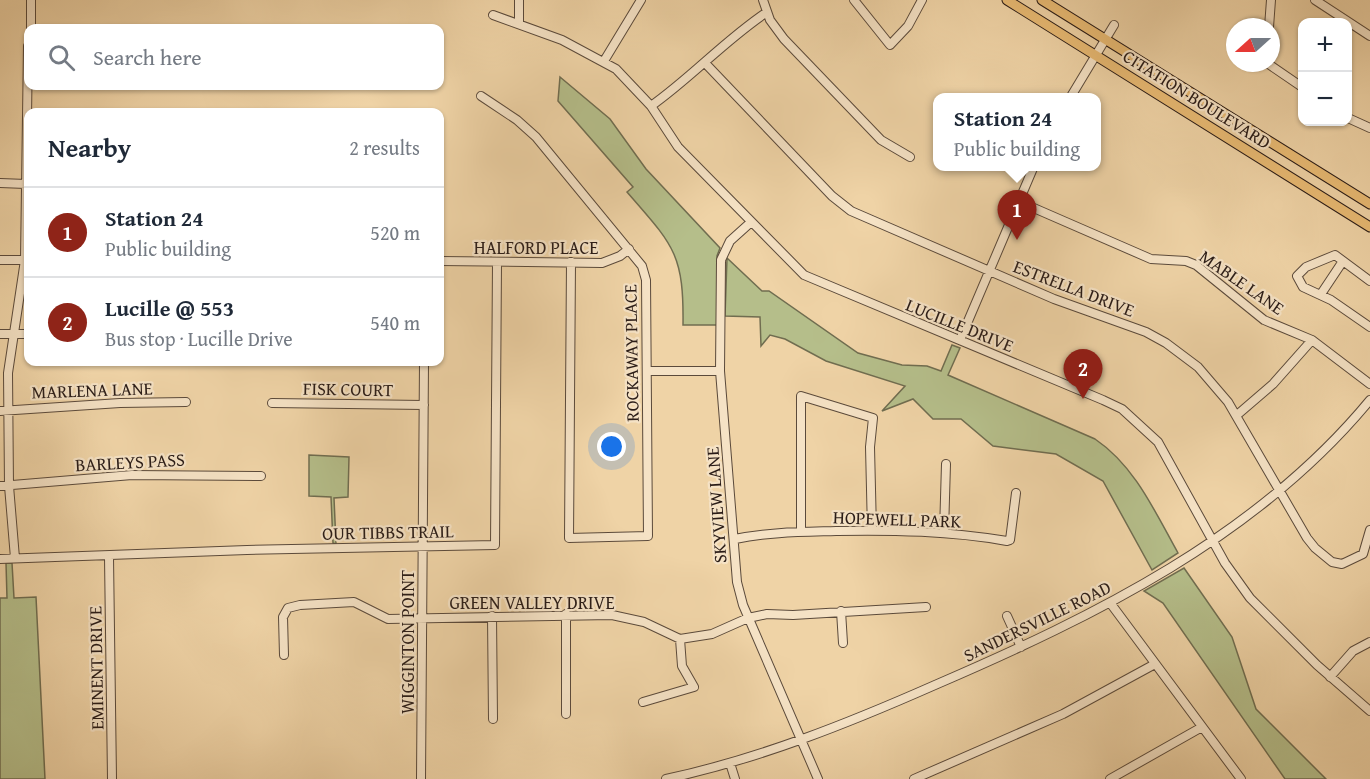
<!DOCTYPE html>
<meta charset="utf-8">
<style>
body{margin:0;font-family:"Gentium Book Plus",serif;background:#f6f6f7;color:#1f2937}
.controls{position:absolute;right:18px;top:18px;display:grid;overflow:hidden;border-radius:12px;box-shadow:0 2px 4px #0004}
.controls button{width:54px;height:54px;display:grid;place-items:center;padding:0;border:0;border-bottom:2px solid #e0e1e3;background:#fff;color:#1f2937;font:30px sans-serif}
.compass{position:absolute;left:1226px;top:18px;width:54px;height:54px;border-radius:50%;background:#fff;box-shadow:0 2px 4px #0004;rotate:249deg}
.you{position:absolute;left:612px;top:447px;width:21px;height:21px;margin:-15px;border:4px solid #fff;border-radius:50%;background:#1a73e8;box-shadow:0 0 0 9px #1a73e833}
.badge{display:grid;place-items:center;width:39px;height:39px;border-radius:50%;background:#8f2418;color:#fff;font-size:20px;font-weight:700}
.pin{position:absolute;translate:-50% -50px;filter:drop-shadow(0 2px 3px #0008)}
.pin::after{content:'';position:absolute;top:32px;width:21px;height:18px;background:inherit;clip-path:polygon(0 0,100% 0,50% 100%)}
.popup{position:absolute;left:933px;top:93px;width:168px;height:78px;box-sizing:border-box;display:grid;place-content:center;border-radius:12px;background:#fff;filter:drop-shadow(0 2px 4px #0005);font-size:20px;white-space:nowrap;color:#747a83}
.popup b{font-size:22px;color:#1f2937}
.popup::after{content:'';position:absolute;left:50%;top:100%;margin-left:-12px;border:12px solid transparent;border-top-color:#fff}
.list{margin:0;padding:0;list-style:none}
h2{display:flex;justify-content:space-between;align-items:center;height:78px;margin:0;padding:0 24px;font-size:26px}
h2 small{font-size:20px;font-weight:400;color:#747a83}
.list li{display:grid;grid-template-columns:39px 1fr auto;gap:18px;align-items:center;box-sizing:border-box;height:90px;padding:0 24px;border-top:2px solid #e0e1e3}
.list b{display:block;font-size:22px;white-space:nowrap}
.list p{margin:0;font-size:20px;white-space:nowrap;color:#747a83}
.list em{font-size:20px;font-style:normal;color:#747a83}
.icon{flex:none;width:33px;height:33px;fill:none;stroke:currentColor;stroke-width:2;stroke-linecap:round;stroke-linejoin:round}
.map{position:relative;flex:none;width:1370px;height:779px;overflow:hidden}
.search{position:absolute;background:#fff;box-shadow:0 2px 4px #0004;left:24px;top:24px;width:420px;height:66px;display:flex;align-items:center;gap:15px;box-sizing:border-box;padding:0 21px;border-radius:12px;color:#747a83;font-size:22px}
.panel{position:absolute;background:#fff;box-shadow:0 2px 4px #0004;left:24px;top:108px;width:420px;height:258px;border-radius:12px}
.map>svg:first-child{display:block}
.green{fill:#b5be8a;stroke:#706d50;stroke-width:1.5}
.lines{fill:none;stroke-linecap:round;stroke-linejoin:round}
.minor-casing{stroke:#5b4a3b;stroke-width:10}
.major-casing{stroke:#2a1c17;stroke-width:11}
.minor{stroke:#f5e2c5;stroke-width:8}
.major{stroke:#e8ba73;stroke-width:9}
.labels{text-anchor:middle;dominant-baseline:central;stroke-width:4.5;stroke-linejoin:round;paint-order:stroke}
.street-label{font-size:18px;fill:#2a1c17;stroke:#f5e2c5}
</style>
<div class="map">
<svg width="1370" height="779" viewBox="0 0 1370 779">
<rect width="100%" height="100%" fill="#efd3a6"/>
<filter id="stains"><feTurbulence type="fractalNoise" baseFrequency=".00333" numOctaves="4"/><feColorMatrix values="0 0 0 0 .2 0 0 0 0 .09 0 0 0 0 .02 0 0 0 .5 -.17"/></filter>
<radialGradient id="worn" r=".72"><stop offset=".6" stop-color="#630" stop-opacity="0"/><stop offset="1" stop-color="#630" stop-opacity=".3"/></radialGradient>
<path class="green" d="M560 77 610 119 646 169 720 248 717 256V325H683C684 253 673 245 627 192L633 187 558 101Z
M727 258 762 291H769L858 353 902 365 927 366 941 371 952 345 960 348 948 375 1095 439C1135 466 1155 512 1178 553L1152 570 1103 481 1056 454 993 446 961 419H933L913 399 882 411 905 386 826 361 785 339 770 335 761 346 760 317 725 316Z
M309 455 349 457 348 497 334 498 336 544 333 543 331 497 309 496Z
M6 563H12L14 598 36 597 45 779H0V598H7Z
M1184 568 1232 637 1256 709 1326 779H1285L1163 603 1144 591Z"/>
<g class="lines">
<defs>
<path id="minor" d="M763 0 770 20 784 39 881 140 910 157
M854 0 890 45 908 26 922 0
M1315 0 1370 36
M493 15 562 40 616 69 651 106 678 147 804 275 1103 400 1122 409 1158 442 1225 563 1250 598 1317 665 1370 711
M519 24V0
M1269 27 1271 0
M31 28V0
M604 61 641 0
M705 63 832 196 851 211 1054 299 1146 332 1166 343 1198 367 1228 402 1307 538 1315 548 1332 562 1342 564 1363 554 1370 530
M1267 63 1302 87
M481 96 517 120 536 137 642 266 646 280 648 536 569 538 571 262
M1070 98 1114 25
M651 106C692 77 725 40 767 12
M1348 118 1370 128
M0 183 26 184
M1020 202 1151 259 1186 261 1196 265 1264 320 1312 340 1370 384
M750 223 730 241 721 260 720 371 737 582 743 605 818 779
M0 260H28
M440 261 602 263 620 256 629 249
M1370 281 1335 255 1306 267 1297 276 1303 287 1331 300 1370 327
M1321 294 1343 261
M0 334H28
M960 340 1034 166
M648 371H720
M272 403 424 405
M0 411 120 403 186 402
M1237 415 1273 384 1312 340
M0 486 132 475 261 476
M801 532V396L873 418 870 447 872 531
M944 532 946 464
M735 539C768 532 802 532 836 531 893 530 950 531 1007 541L1010 540 1016 493
M109 557 112 779
M15 558 9 486 8 373 25 260 28 46
M0 559 247 550 495 545 497 263
M1111 604 1241 779
M841 611 843 643
M566 614V714
M492 616 493 719
M1007 616 1021 647
M284 655 283 617 288 608 300 605 354 602 388 619 612 615 644 622 680 639 712 634 748 618 767 614 793 615 926 607
M1330 677 1353 651 1370 642
M643 702 694 687 682 666 680 639
M730 763 735 779
M421 779 424 362
M666 779C759 759 849 723 935 685 1095 616 1257 537 1370 400
M914 779 1063 714 1155 664
M1110 779 1202 727"/>
<path id="major" d="M1007 0 1370 227
M1042 0 1370 204"/>
</defs>
<use href="#minor" class="minor-casing"/>
<use href="#major" class="major-casing"/>
<use href="#minor" class="minor"/>
<use href="#major" class="major"/>
</g>
<g class="labels">
<g class="street-label">
<text transform="translate(1197 99) rotate(32)">CITATION BOULEVARD</text>
<text x="536" y="247">HALFORD PLACE</text>
<text transform="translate(1242 282) rotate(35)">MABLE LANE</text>
<text transform="translate(1074 288) rotate(21)">ESTRELLA DRIVE</text>
<text transform="translate(960 325) rotate(22)">LUCILLE DRIVE</text>
<text transform="translate(631 353) rotate(-91)">ROCKAWAY PLACE</text>
<text transform="translate(348 389) rotate(1)">FISK COURT</text>
<text transform="translate(92 390) rotate(-2)">MARLENA LANE</text>
<text transform="translate(130 462) rotate(-3)">BARLEYS PASS</text>
<text transform="translate(716 505) rotate(-94)">SKYVIEW LANE</text>
<text transform="translate(897 519) rotate(2)">HOPEWELL PARK</text>
<text transform="translate(388 532) rotate(-1)">OUR TIBBS TRAIL</text>
<text x="532" y="602">GREEN VALLEY DRIVE</text>
<text transform="translate(1037 621) rotate(-26)">SANDERSVILLE ROAD</text>
<text transform="translate(407 642) rotate(-90)">WIGGINTON POINT</text>
<text transform="translate(96 668) rotate(-91)">EMINENT DRIVE</text>
</g>
</g>
<rect width="100%" height="100%" filter="url(#stains)"/>
<rect width="100%" height="100%" fill="url(#worn)"/>
</svg>
<div class="controls">
<button>+</button>
<button>−</button>
</div>
<svg class="compass" viewBox="-18 -18 36 36"><path d="M0-13l5 13h-10z" fill="#e53935"/><path d="M0 13l5-13h-10z" fill="#747a83"/></svg>
<div class="you"></div>
<div class="pin badge" style="left:1017px;top:240px">1</div>
<div class="popup"><b>Station 24</b>Public building</div>
<div class="pin badge" style="left:1083px;top:399px">2</div>
<div class="search"><svg class="icon" aria-label="search" viewBox="0 0 24 24"><circle cx="10" cy="10" r="6"/><path d="M15 15l6 6"/></svg>Search here</div>
<section class="panel">
<h2>Nearby<small>2 results</small></h2>
<ul class="list">
<li><span class="badge">1</span><div><b>Station 24</b><p>Public building</p></div><em>520 m</em></li>
<li><span class="badge">2</span><div><b>Lucille @ 553</b><p>Bus stop · Lucille Drive</p></div><em>540 m</em></li>
</ul>
</section>
</div>
